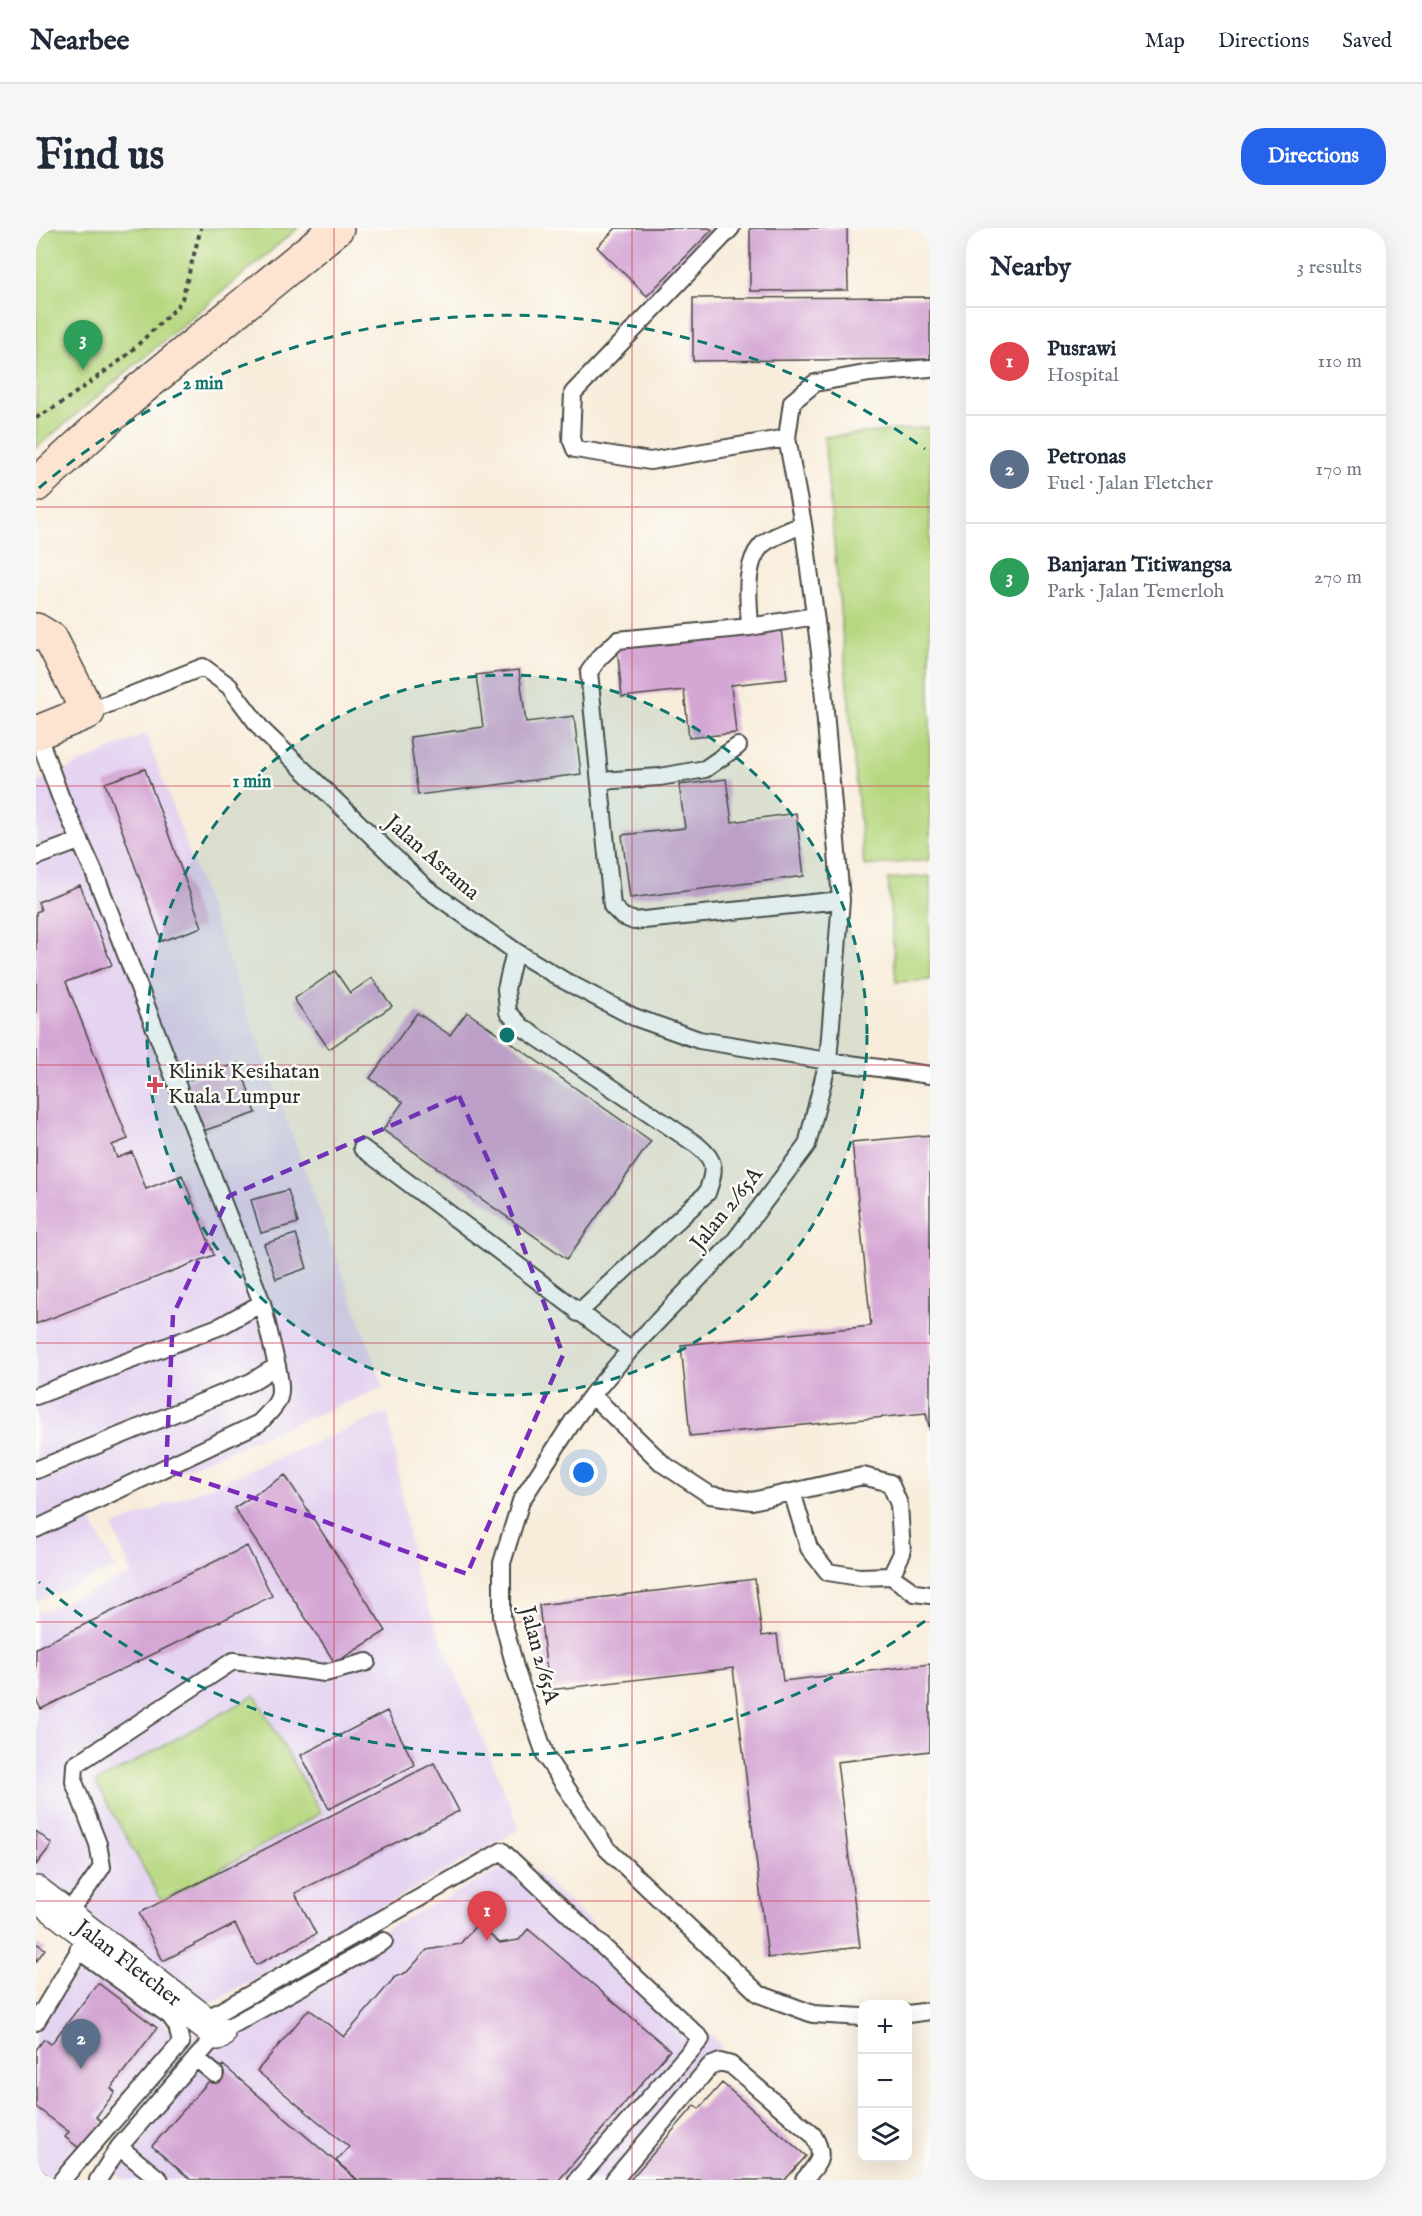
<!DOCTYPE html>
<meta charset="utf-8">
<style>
body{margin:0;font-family:"IM FELL English",serif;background:#f6f6f7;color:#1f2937}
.controls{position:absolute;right:18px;bottom:18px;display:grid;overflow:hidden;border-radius:12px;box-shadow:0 6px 24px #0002}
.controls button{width:54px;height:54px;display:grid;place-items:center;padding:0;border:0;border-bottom:2px solid #e0e1e3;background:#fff;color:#1f2937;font:30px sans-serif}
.you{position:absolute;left:548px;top:1245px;width:21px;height:21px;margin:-15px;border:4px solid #fff;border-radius:50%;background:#1a73e8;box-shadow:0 0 0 9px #1a73e833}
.badge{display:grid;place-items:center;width:39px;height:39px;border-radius:50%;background:#2563eb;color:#fff;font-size:20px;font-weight:700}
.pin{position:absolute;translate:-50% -50px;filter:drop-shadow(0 2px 3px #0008)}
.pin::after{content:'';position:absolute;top:32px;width:21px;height:18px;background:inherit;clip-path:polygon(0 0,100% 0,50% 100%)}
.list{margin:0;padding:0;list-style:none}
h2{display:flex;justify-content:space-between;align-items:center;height:78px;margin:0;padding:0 24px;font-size:26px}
h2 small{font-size:20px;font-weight:400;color:#747a83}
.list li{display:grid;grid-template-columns:39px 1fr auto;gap:18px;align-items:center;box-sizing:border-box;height:108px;padding:0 24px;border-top:2px solid #e0e1e3}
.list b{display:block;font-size:22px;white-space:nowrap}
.list p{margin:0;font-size:20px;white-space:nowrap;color:#747a83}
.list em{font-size:20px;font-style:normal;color:#747a83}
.icon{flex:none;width:33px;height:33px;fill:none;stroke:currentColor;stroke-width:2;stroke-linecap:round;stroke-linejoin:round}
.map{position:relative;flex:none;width:894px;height:1952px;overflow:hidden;border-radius:24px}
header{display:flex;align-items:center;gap:36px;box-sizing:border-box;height:84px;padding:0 30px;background:#fff;border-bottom:2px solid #e0e1e3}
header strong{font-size:28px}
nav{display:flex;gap:33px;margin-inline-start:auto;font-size:21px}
.intro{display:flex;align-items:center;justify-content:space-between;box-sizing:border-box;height:144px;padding:0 36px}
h1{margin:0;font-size:42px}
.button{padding:15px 27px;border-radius:24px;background:#2563eb;color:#fff;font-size:21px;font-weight:700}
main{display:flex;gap:36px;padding:0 36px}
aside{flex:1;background:#fff;border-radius:24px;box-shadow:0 6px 24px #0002}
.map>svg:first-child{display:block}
.built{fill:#e4d3f1}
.green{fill:#b6d77f;stroke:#708155;stroke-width:1.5}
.building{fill:#d4a6d4}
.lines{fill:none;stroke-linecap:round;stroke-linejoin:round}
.lane-casing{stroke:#4a4845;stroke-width:20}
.street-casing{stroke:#4a4845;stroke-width:36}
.secondary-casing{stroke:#4a4845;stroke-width:36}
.path{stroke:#4a4845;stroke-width:4;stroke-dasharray:4.5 4.5;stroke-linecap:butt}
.lane{stroke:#fff;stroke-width:16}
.street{stroke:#fff;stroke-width:33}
.secondary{stroke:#fde4d1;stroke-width:33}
.marked{fill:none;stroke:#7b2cbf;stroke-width:4.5;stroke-dasharray:12 8;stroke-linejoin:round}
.grid{fill:none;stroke:#d1495b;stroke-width:1.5;stroke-opacity:0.55}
.ring{fill:none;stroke:#0f766e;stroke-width:3;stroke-dasharray:10 8}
.poi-dot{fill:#d1495b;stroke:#fdfcf7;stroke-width:2}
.labels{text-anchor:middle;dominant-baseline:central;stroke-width:5;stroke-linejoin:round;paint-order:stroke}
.street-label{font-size:22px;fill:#2b2b2b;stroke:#fdfcf7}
.poi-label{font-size:22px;fill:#2b2b2b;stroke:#fdfcf7;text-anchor:start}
.centre{fill:#0f766e;stroke:#fdfcf7;stroke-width:3}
.ring-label{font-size:18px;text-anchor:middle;font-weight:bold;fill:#0f766e;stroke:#fdfcf7;stroke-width:5;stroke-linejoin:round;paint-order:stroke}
</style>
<header>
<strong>Nearbee</strong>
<nav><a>Map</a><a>Directions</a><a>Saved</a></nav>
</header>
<div class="intro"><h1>Find us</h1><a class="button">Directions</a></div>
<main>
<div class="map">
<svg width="894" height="1952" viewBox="0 0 894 1952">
<rect width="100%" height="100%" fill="#fdfcf7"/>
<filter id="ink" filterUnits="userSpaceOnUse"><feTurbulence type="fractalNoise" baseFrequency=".0167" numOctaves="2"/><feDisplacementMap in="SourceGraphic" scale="12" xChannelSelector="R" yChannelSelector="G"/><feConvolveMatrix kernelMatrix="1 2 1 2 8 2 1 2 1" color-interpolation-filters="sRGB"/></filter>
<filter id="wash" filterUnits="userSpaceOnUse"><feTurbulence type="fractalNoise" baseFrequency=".008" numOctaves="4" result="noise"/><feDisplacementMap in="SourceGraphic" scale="24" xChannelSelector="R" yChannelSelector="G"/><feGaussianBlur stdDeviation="1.35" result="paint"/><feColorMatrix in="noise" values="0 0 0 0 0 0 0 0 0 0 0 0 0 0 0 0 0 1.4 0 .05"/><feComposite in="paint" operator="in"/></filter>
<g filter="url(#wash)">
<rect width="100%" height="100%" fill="#f8eddb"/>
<path class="built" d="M110 506 348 1159 50 1281 79 1341 0 1373V555Z
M352 1184 379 1347 484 1601 170 1778 0 1647V1385L96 1346 77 1299Z
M486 1630 686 1818 572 1952H88L65 1933 169 1795Z
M43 1733 129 1794 137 1813 18 1952H13L0 1940V1806Z"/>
<path class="green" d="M0 0H262L0 220Z
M894 199V632L828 638 788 209Z
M894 648V752L860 754 852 651Z
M219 1467 285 1585 126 1673 60 1555Z"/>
<g id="blocks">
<path class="building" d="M580 0H673L676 2 611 68 561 19Z
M714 0H811L812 62 714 63Z
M894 69V131L657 133V70Z
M745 401 751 451 695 457 700 505 653 510 648 462 586 469 581 418Z
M483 442 490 494 538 488 545 546 382 567 374 509 447 499 440 447Z
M109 541 166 699 126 713 69 555Z
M690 551 696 594 760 585 768 648 594 670 586 607 649 600 643 557Z
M44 657 76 737 30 754 92 911 76 917 81 930 96 924 110 961 146 947 178 1027 0 1096V684L5 682 2 674Z
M299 743 314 765 336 750 356 778 293 821 258 771Z
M431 784 615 913 531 1031 347 902 367 874 334 850 381 785 414 807Z
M203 835 220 885 164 904 147 854Z
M894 907V1203L890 1185 654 1208 645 1117 835 1098 816 914Z
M252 962 262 995 225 1005 215 972Z
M260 1006 271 1040 240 1051 228 1016Z
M249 1247 350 1403 299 1435 198 1280Z
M211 1318 236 1368 5 1481 0 1471V1420Z
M719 1351 726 1408 741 1406 747 1453 894 1436V1523L801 1534 824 1719 732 1730 697 1440 513 1462 503 1377Z
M351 1483 379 1537 293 1581 265 1527Z
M398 1535 423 1583 259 1665 280 1706 220 1737 199 1696 127 1733 103 1685Z
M0 1603 16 1616 0 1637Z
M441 1696 464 1715 483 1712 492 1701 634 1822 523 1952H322L300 1933 313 1919 221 1843 273 1781 308 1809 359 1749 371 1744 391 1722 424 1716Z
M0 1715 9 1721 0 1734Z
M62 1755 121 1800 75 1860 79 1864 60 1889 68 1895 47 1923 29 1909 33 1904 0 1879V1822L8 1811 15 1816Z
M187 1837 321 1952H155L116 1918Z
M686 1855 770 1928 749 1952H594L659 1877 663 1881Z"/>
</g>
</g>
<g filter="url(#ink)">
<use href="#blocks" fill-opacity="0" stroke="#4a4845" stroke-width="1.5"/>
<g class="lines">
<defs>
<path id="lane" d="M695 0 537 165 535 211 539 221 614 233 751 210
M779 388 714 399 582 412 563 430 553 444 576 678 586 688 598 693 805 672
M714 399C713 374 707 338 725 318 733 309 756 302 767 296
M52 484 167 439 193 458 226 502 390 660 479 723 529 753 598 789 663 812 792 833 894 847
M564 553 624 549 669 541 702 518
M0 629 43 613
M479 723 470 761 472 784 486 799 661 917C681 933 679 942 671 965L542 1085
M326 920 594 1122
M556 1167 627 1236 674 1267 716 1273 756 1264
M0 1168 185 1098 226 1075
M0 1242 215 1154 241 1138 226 1075 58 644 24 568 1 505
M827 1248 854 1255 863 1276 866 1325 855 1348 823 1349 792 1344 773 1320 756 1264Z
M0 1301 223 1195C246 1172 247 1169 241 1138
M855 1348 879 1365 894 1367
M28 1687 47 1666 66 1639 62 1616 38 1554 39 1537 197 1433 289 1445 331 1434
M872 1786 894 1783
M826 1789 777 1786 723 1766 571 1621 510 1529 480 1443 466 1389V1335L485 1273 539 1190 556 1167 594 1122 697 1015 771 917 792 833 805 672 784 424 767 296 751 210 756 174 779 155 834 145 894 140
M167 1793 466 1623 665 1811 541 1952
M0 1794 49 1713
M160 1830 179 1846
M83 1919 124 1952
M0 1949 3 1952
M26 1952 145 1815 141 1798 134 1788 42 1722
M62 1952 83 1919 182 1805 348 1713
M578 1952 674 1838 684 1834 695 1837 777 1907C790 1929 783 1934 768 1952"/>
<g id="street">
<path id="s1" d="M0 1665 182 1805"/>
</g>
<path id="secondary" d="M0 257 101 164 301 0
M0 402 15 411 52 484 0 505"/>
</defs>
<use href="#lane" class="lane-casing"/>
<use href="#street" class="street-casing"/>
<use href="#secondary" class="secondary-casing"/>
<path class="path" d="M0 190 24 176 89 129 140 80 146 71 165 0"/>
<use href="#lane" class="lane"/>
<use href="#street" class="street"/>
<use href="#secondary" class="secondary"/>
</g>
</g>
<path class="marked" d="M423 868 471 974 527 1127 431 1346 268 1286 130 1242 137 1087 193 968Z"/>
<path class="grid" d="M298 0V1952M596 0V1952M0 279H894M0 558H894M0 837H894M0 1115H894M0 1394H894M0 1673H894"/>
<circle cx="471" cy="807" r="360" fill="#0f766e" fill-opacity=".12"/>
<g class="ring">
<circle cx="471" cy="807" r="360"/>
<path d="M889 1393A720 720 0 0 1 3 1354M3 260A720 720 0 0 1 889 221"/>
</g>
<path class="poi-dot" d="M116 848h6v6h6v6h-6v6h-6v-6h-6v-6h6z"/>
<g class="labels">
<g class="street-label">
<text transform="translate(396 630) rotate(41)">Jalan Asrama</text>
<text transform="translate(691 981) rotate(-51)">Jalan 2/65A</text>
<text transform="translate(503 1427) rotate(75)">Jalan 2/65A</text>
<text stroke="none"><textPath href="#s1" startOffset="116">Jalan Fletcher</textPath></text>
</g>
<g class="poi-label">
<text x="132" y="844">Klinik Kesihatan<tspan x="132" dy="25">Kuala Lumpur</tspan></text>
</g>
</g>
<circle cx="471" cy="807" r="9" class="centre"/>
<g class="ring-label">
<text x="167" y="161">2 min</text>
<text x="216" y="559">1 min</text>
</g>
</svg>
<div class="controls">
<button>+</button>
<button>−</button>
<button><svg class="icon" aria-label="layers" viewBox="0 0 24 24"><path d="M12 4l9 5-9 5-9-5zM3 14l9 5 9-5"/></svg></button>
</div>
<div class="you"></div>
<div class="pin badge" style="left:451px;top:1713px;background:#e0444e">1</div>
<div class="pin badge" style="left:45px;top:1841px;background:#5c6f8a">2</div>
<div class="pin badge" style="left:47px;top:142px;background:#2e9e5b">3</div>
</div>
<aside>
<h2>Nearby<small>3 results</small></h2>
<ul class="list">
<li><span class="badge" style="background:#e0444e">1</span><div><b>Pusrawi</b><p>Hospital</p></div><em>110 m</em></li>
<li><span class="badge" style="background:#5c6f8a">2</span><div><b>Petronas</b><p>Fuel · Jalan Fletcher</p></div><em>170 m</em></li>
<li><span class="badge" style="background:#2e9e5b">3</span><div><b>Banjaran Titiwangsa</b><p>Park · Jalan Temerloh</p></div><em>270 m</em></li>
</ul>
</aside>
</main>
